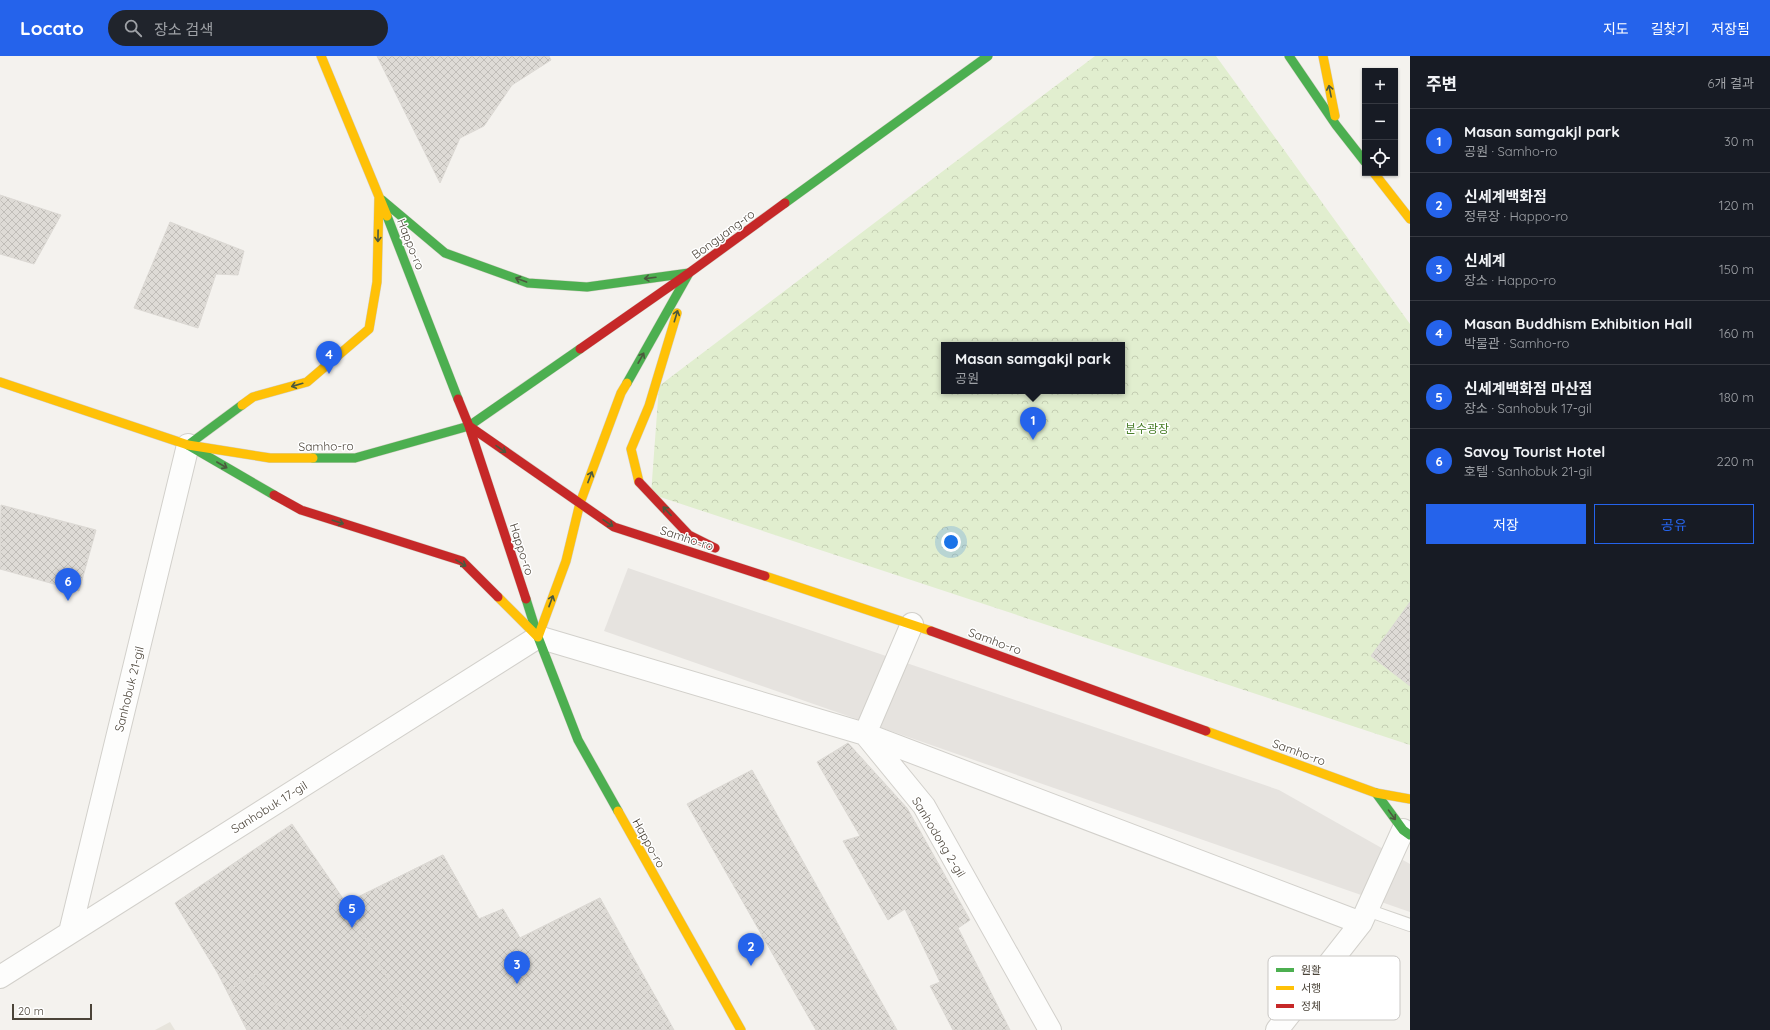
<!DOCTYPE html>
<html lang="ko">
<meta charset="utf-8">
<style>
body{margin:0;font-family:Quicksand,"Noto Sans KR",sans-serif;background:#20242c;color:#f1f3f6}
.controls{position:absolute;right:12px;top:12px;display:grid;overflow:hidden;border-radius:0px;box-shadow:0 1px 3px #0004}
.controls button{width:36px;height:36px;display:grid;place-items:center;padding:0;border:0;border-bottom:1px solid #363941;background:#171b24;color:#f1f3f6;font:20px sans-serif}
.scale{position:absolute;left:12px;bottom:10px;width:80px;box-sizing:border-box;padding-left:4px;border:2px solid #4b4439;border-top:0;font-size:11px;line-height:14px;white-space:nowrap;color:#4b4439;-webkit-text-stroke:3px #fff;paint-order:stroke}
.you{position:absolute;left:951px;top:486px;width:14px;height:14px;margin:-10px;border:3px solid #fff;border-radius:50%;background:#1a73e8;box-shadow:0 0 0 6px #1a73e833}
.badge{display:grid;place-items:center;width:26px;height:26px;border-radius:50%;background:#2563eb;color:#fff;font-size:13px;font-weight:700}
.pin{position:absolute;translate:-50% -33px;filter:drop-shadow(0 1px 2px #0008)}
.pin::after{content:'';position:absolute;top:21px;width:14px;height:12px;background:inherit;clip-path:polygon(0 0,100% 0,50% 100%)}
.popup{position:absolute;left:941px;top:286px;width:184px;height:52px;box-sizing:border-box;display:grid;place-content:center;border-radius:0px;background:#171b24;filter:drop-shadow(0 1px 3px #0005);font-size:13px;white-space:nowrap;color:#9ea1a6}
.popup b{font-size:15px;color:#f1f3f6}
.popup::after{content:'';position:absolute;left:50%;top:100%;margin-left:-8px;border:8px solid transparent;border-top-color:#171b24}
.list{margin:0;padding:0;list-style:none}
h2{display:flex;justify-content:space-between;align-items:center;height:52px;margin:0;padding:0 16px;font-size:17px}
h2 small{font-size:13px;font-weight:400;color:#9ea1a6}
.list li{display:grid;grid-template-columns:26px 1fr auto;gap:12px;align-items:center;box-sizing:border-box;height:64px;padding:0 16px;border-top:1px solid #363941}
.list b{display:block;font-size:15px;white-space:nowrap}
.list p{margin:0;font-size:13px;white-space:nowrap;color:#9ea1a6}
.list em{font-size:13px;font-style:normal;color:#9ea1a6}
.actions{display:flex;gap:8px;padding:12px 16px}
.actions a{flex:1;padding:9px 0;border:1px solid #2563eb;border-radius:0px;text-align:center;font-size:14px;color:#2563eb}
.actions .main{background:#2563eb;color:#fff}
.icon{flex:none;width:22px;height:22px;fill:none;stroke:currentColor;stroke-width:2;stroke-linecap:round;stroke-linejoin:round}
.map{position:relative;flex:none;width:1410px;height:974px;overflow:hidden}
header{display:flex;align-items:center;gap:24px;box-sizing:border-box;height:56px;padding:0 20px;background:#2563eb;color:#fff}
header strong{font-size:19px}
nav{display:flex;gap:22px;margin-inline-start:auto;font-size:14px}
.search{width:280px;height:36px;background:#20242c;display:flex;align-items:center;gap:10px;box-sizing:border-box;padding:0 14px;border-radius:22px;color:#9ea1a6;font-size:15px}
main{display:flex}
aside{flex:1;background:#171b24}
.map>svg:first-child{display:block}
.residential{fill:#e7e4dc}
.park{fill:url(#park-crowns);fill-rule:evenodd}
.parking{fill:#e6e3df}
.building{fill:url(#building-cross-hatch);stroke:#dcd9d4}
.lines{fill:none;stroke-linecap:round;stroke-linejoin:round}
.lane-casing{stroke:#d2d0cb;stroke-width:14}
.street-casing{stroke:#d2d0cb;stroke-width:24}
.fast-casing{stroke:#d3cfc5;stroke-width:10}
.slow-casing{stroke:#d3cfc5;stroke-width:10}
.jam-casing{stroke:#d3cfc5;stroke-width:10}
.lane{stroke:#fdfdfc;stroke-width:12}
.street{stroke:#fdfdfc;stroke-width:22}
.fast{stroke:#4caf50;stroke-width:9}
.slow{stroke:#ffc107;stroke-width:9}
.jam{stroke:#c62828;stroke-width:9}
.oneway{stroke:#4b593e}
.labels{text-anchor:middle;dominant-baseline:central;stroke-width:3;stroke-linejoin:round;paint-order:stroke}
.street-label{font-size:12px;fill:#4b4439;stroke:#fff}
.park-label{font-size:12px;fill:#4a7f2a;stroke:#fff}
.key{fill:#fff;stroke:#c9c7c4;stroke-width:1}
.key-label{font-size:11px;fill:#4b4439}
</style>
<header>
<strong>Locato</strong>
<div class="search"><svg class="icon" aria-label="search" viewBox="0 0 24 24"><circle cx="10" cy="10" r="6"/><path d="M15 15l6 6"/></svg>장소 검색</div>
<nav><a>지도</a><a>길찾기</a><a>저장됨</a></nav>
</header>
<main>
<div class="map">
<svg width="1410" height="974" viewBox="0 0 1410 974">
<defs>
<pattern id="park-crowns" width="20" height="18" patternUnits="userSpaceOnUse"><rect width="20" height="18" fill="#e1eecf"/><path d="M2 6a3 3 0 1 1 6 0M12 15a3 3 0 1 1 6 0" fill="none" stroke="#c3cdb2"/></pattern>
<pattern id="building-cross-hatch" width="8" height="8" patternUnits="userSpaceOnUse"><rect width="8" height="8" fill="#dedbd6"/><path d="M0 0l8 8M0 8l8-8" fill="none" stroke="#c0bdb8"/></pattern>
</defs>
<rect width="100%" height="100%" fill="#f4f2ee"/>
<path class="residential" d="M170 966 175 974H155Z"/>
<path class="park" d="M1095 0H1216L1410 268V689L651 438 659 330ZM944 289H1122V335H944Z"/>
<path class="parking" d="M628 512 1279 734 1410 808V856L604 575Z"/>
<path class="building" d="M377 0H549L551 4 512 29 484 70 460 82 440 127Z
M0 139 61 159 34 208 0 198Z
M170 166 244 195 238 219 216 218 198 272 134 252Z
M1 449 96 474 79 535 0 513Z
M1410 546V630L1371 600Z
M848 687 907 752 970 864 958 872 1010 974H953L930 930 940 926 905 853 888 864 843 785 860 780 817 706Z
M752 714 897 974H816L687 748Z
M292 768 346 847 443 799 479 863 503 853 520 882 600 842 674 974H247L217 916 175 847Z
M443 799 479 863 503 853 520 882 600 842 666 974H416L346 847Z
M257 917 292 974H247L227 935Z
M367 957 376 974H335Z"/>
<g class="lines">
<defs>
<path id="lane" d="M1367 854 1410 869"/>
<path id="street" d="M912 568 865 678 924 750 1050 974
M70 876 188 389
M0 921 538 581 865 678 1361 867
M1277 974 1361 867 1403 774"/>
<path id="fast" d="M1289 0 1336 69 1365 106
M382 144 445 197 528 227 587 231 689 217
M785 147 988 0
M387 160 458 343
M627 327 689 217
M242 349 188 389 274 439
M313 402H355L469 370 580 293
M526 543 538 581 578 684 618 755
M1376 737 1403 774 1410 779"/>
<path id="slow" d="M321 0 387 160
M1323 0 1335 60
M1374 117 1410 163
M0 326 188 389 270 402H313
M242 349 253 341 307 326 369 273 377 226 379 141
M639 426 631 393 649 350 677 257
M765 520 931 575
M498 541 538 581 566 505 580 447 621 337 627 327
M1206 675 1376 737 1410 743
M618 755 741 974"/>
<path id="jam" d="M580 293 689 217 785 147
M458 343 469 370 526 543
M469 370 614 471 765 520
M639 426 689 479 715 492
M274 439 301 454 462 505 498 541
M931 575 1206 675"/>
</defs>
<use href="#lane" class="lane-casing"/>
<use href="#street" class="street-casing"/>
<use href="#fast" class="fast-casing"/>
<use href="#slow" class="slow-casing"/>
<use href="#jam" class="jam-casing"/>
<use href="#lane" class="lane"/>
<use href="#street" class="street"/>
<use href="#fast" class="fast"/>
<use href="#slow" class="slow"/>
<use href="#jam" class="jam"/>
</g>
<defs><path id="oneway-shaft" d="M-6 0H5M1.5-3L5.5 0L1.5 3" fill="none" stroke-width="1.6" stroke-linecap="round" stroke-linejoin="round"/></defs>
<g class="oneway">
<use href="#oneway-shaft" transform="translate(1330 35) rotate(-101)"/>
<use href="#oneway-shaft" transform="translate(378 180) rotate(91)"/>
<use href="#oneway-shaft" transform="translate(650 222) rotate(173)"/>
<use href="#oneway-shaft" transform="translate(521 224) rotate(-160)"/>
<use href="#oneway-shaft" transform="translate(676 260) rotate(-73)"/>
<use href="#oneway-shaft" transform="translate(641 302) rotate(-61)"/>
<use href="#oneway-shaft" transform="translate(297 329) rotate(164)"/>
<use href="#oneway-shaft" transform="translate(501 393) rotate(35)"/>
<use href="#oneway-shaft" transform="translate(222 409) rotate(30)"/>
<use href="#oneway-shaft" transform="translate(590 421) rotate(-69)"/>
<use href="#oneway-shaft" transform="translate(667 455) rotate(-133)"/>
<use href="#oneway-shaft" transform="translate(338 466) rotate(18)"/>
<use href="#oneway-shaft" transform="translate(608 467) rotate(34)"/>
<use href="#oneway-shaft" transform="translate(461 507) rotate(31)"/>
<use href="#oneway-shaft" transform="translate(551 545) rotate(-70)"/>
<use href="#oneway-shaft" transform="translate(1392 759) rotate(54)"/>
</g>
<g class="labels">
<g class="street-label">
<text transform="translate(723 178) rotate(-36)">Bongyang-ro</text>
<text transform="translate(411 188) rotate(68)">Happo-ro</text>
<text transform="translate(326 390) rotate(-1)">Samho-ro</text>
<text transform="translate(687 482) rotate(18)">Samho-ro</text>
<text transform="translate(522 493) rotate(72)">Happo-ro</text>
<text transform="translate(995 585) rotate(20)">Samho-ro</text>
<text transform="translate(129 633) rotate(-76)">Sanhobuk 21-gil</text>
<text transform="translate(1299 696) rotate(20)">Samho-ro</text>
<text transform="translate(269 751) rotate(-32)">Sanhobuk 17-gil</text>
<text transform="translate(939 781) rotate(59)">Sanhodong 2-gil</text>
<text transform="translate(649 787) rotate(61)">Happo-ro</text>
</g>
<g class="park-label">
<text x="1147" y="372">분수광장</text>
</g>
</g>
<rect x="1268" y="900" width="132" height="64" rx="6" class="key"/>
<rect x="1276" y="912" width="18" height="4" fill="#4caf50"/>
<rect x="1276" y="930" width="18" height="4" fill="#ffc107"/>
<rect x="1276" y="948" width="18" height="4" fill="#c62828"/>
<g class="key-label">
<text x="1301" y="918">원활</text>
<text x="1301" y="936">서행</text>
<text x="1301" y="954">정체</text>
</g>
</svg>
<div class="controls">
<button>+</button>
<button>−</button>
<button><svg class="icon" aria-label="locate" viewBox="0 0 24 24"><circle cx="12" cy="12" r="6"/><path d="M12 2v4M12 18v4M2 12h4M18 12h4"/></svg></button>
</div>
<div class="scale">20 m</div>
<div class="you"></div>
<div class="pin badge" style="left:1033px;top:384px">1</div>
<div class="popup"><b>Masan samgakjl park</b>공원</div>
<div class="pin badge" style="left:751px;top:910px">2</div>
<div class="pin badge" style="left:517px;top:928px">3</div>
<div class="pin badge" style="left:329px;top:318px">4</div>
<div class="pin badge" style="left:352px;top:872px">5</div>
<div class="pin badge" style="left:68px;top:545px">6</div>
</div>
<aside>
<h2>주변<small>6개 결과</small></h2>
<ul class="list">
<li><span class="badge">1</span><div><b>Masan samgakjl park</b><p>공원 · Samho-ro</p></div><em>30 m</em></li>
<li><span class="badge">2</span><div><b>신세계백화점</b><p>정류장 · Happo-ro</p></div><em>120 m</em></li>
<li><span class="badge">3</span><div><b>신세계</b><p>장소 · Happo-ro</p></div><em>150 m</em></li>
<li><span class="badge">4</span><div><b>Masan Buddhism Exhibition Hall</b><p>박물관 · Samho-ro</p></div><em>160 m</em></li>
<li><span class="badge">5</span><div><b>신세계백화점 마산점</b><p>장소 · Sanhobuk 17-gil</p></div><em>180 m</em></li>
<li><span class="badge">6</span><div><b>Savoy Tourist Hotel</b><p>호텔 · Sanhobuk 21-gil</p></div><em>220 m</em></li>
</ul>
<div class="actions"><a class="main">저장</a><a>공유</a></div>
</aside>
</main>
